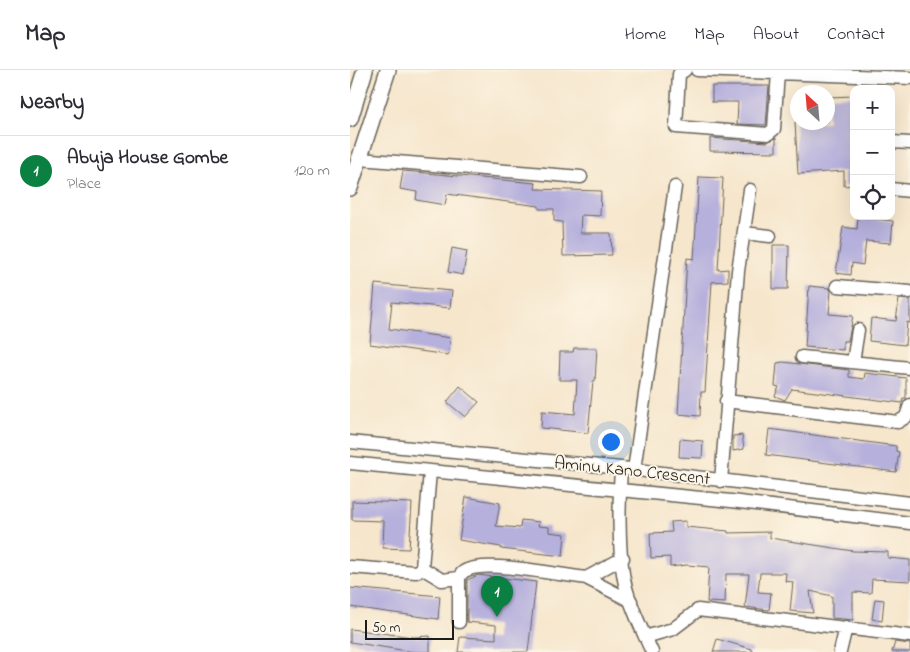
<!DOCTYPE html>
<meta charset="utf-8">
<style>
body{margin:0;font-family:"Indie Flower",sans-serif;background:#f7f7f7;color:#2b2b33}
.controls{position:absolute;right:15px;top:15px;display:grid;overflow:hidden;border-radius:10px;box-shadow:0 5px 20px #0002}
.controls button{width:45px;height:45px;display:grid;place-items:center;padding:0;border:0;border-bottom:1px solid #e1e1e2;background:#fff;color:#2b2b33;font:25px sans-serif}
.compass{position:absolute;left:440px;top:15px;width:45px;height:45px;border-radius:50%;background:#fff;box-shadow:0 5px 20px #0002;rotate:334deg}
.scale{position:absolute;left:15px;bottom:12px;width:89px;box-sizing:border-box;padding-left:5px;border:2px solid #1c1c1c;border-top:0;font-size:14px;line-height:18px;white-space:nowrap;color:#1c1c1c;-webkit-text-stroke:4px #fcf5e5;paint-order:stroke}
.you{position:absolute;left:260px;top:371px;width:18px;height:18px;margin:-12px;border:4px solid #fff;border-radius:50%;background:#1a73e8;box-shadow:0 0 0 8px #1a73e833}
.badge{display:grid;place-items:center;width:32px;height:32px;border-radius:50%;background:#0b8043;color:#fff;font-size:16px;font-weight:700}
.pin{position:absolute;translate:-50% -41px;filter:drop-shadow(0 1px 2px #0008)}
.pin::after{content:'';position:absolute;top:26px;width:18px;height:15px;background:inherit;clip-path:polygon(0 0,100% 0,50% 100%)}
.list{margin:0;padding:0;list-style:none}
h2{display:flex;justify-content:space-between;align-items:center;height:65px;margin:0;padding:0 20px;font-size:21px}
h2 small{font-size:16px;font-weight:400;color:#7c7c81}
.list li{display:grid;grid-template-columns:32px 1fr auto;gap:15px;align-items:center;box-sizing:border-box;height:70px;padding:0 20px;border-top:1px solid #e1e1e2}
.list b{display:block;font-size:19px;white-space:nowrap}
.list p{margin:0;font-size:16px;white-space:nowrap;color:#7c7c81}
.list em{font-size:16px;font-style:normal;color:#7c7c81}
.icon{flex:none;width:28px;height:28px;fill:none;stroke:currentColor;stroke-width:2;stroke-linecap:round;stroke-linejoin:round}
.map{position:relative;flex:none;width:560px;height:582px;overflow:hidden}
header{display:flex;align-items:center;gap:30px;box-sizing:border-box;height:70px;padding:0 25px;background:#fff;border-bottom:1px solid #e1e1e2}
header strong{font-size:24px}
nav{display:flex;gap:28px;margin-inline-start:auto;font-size:18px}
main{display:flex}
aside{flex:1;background:#fff}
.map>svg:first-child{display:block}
.building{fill:#b6b0dd}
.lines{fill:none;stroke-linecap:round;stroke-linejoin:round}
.minor-casing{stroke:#68635a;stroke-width:15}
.major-casing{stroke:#68635a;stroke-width:18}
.minor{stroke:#fff;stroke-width:12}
.major{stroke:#fff;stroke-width:15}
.labels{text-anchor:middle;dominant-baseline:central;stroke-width:4;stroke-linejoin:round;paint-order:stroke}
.street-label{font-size:18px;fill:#1c1c1c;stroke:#fcf5e5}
</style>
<header>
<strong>Map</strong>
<nav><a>Home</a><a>Map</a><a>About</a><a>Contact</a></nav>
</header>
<main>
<aside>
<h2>Nearby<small></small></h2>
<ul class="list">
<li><span class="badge">1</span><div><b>Abuja House Gombe</b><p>Place</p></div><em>120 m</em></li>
</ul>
</aside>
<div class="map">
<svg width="560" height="582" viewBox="0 0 560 582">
<rect width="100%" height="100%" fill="#fcf5e5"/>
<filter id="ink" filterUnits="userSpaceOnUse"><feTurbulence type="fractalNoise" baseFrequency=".02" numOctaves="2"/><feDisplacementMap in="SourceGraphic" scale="10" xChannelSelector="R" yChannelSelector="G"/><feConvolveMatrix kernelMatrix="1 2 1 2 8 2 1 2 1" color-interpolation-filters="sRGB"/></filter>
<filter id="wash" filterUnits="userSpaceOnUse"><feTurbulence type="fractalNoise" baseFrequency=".0096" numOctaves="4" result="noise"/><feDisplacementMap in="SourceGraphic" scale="20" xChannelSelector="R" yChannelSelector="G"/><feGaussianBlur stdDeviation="1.12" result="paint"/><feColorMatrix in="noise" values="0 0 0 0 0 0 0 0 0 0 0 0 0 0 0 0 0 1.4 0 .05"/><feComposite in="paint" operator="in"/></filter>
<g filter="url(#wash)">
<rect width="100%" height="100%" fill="#f6e6cc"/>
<g id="blocks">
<path class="building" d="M362 16H419L416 55 387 54 388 32H362Z
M504 26V115L494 116V101L448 104 445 52H478V27Z
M360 68 417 72 426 68V82L360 81Z
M53 101 186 113 185 119 251 121 250 146 231 145 230 163H261L262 185 213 186 212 152 204 151V139H189V136L97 124 95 135 66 130 67 122 50 119Z
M349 107 373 108 368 200 378 199V211L362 212 355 322H351L350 346 328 344 337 188 344 189Z
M508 147 543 151 541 173 516 171 513 195 502 193 501 205 486 203 493 157 507 159Z
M423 175H439L438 219H423Z
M102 178 117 181 113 205 98 202Z
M25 214 102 221 100 238 42 232 39 259 101 268 98 285 20 274Z
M459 216 479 218 481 221 479 244 503 246 498 271H493V280L455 277Z
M549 229 560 230V253L557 252 555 275 519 271 521 248 546 251Z
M224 278H247L245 311H243L238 363 191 358 192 341 225 344 227 310H209L210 282H223Z
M433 292 499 300V307L514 309 515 303 556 308V328H553L552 333 442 319 435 330 425 326 429 317 425 316 427 293Z
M110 316 129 332 115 347 97 332Z
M419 359 546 376V381L549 382 546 402 416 385Z
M392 365 394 379 383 381V366Z
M330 369 353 371 352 388 329 387Z
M116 427 150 433 146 456 170 458 171 450 189 452 188 456 199 457V462L215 464 213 486 151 479V477L109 470Z
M2 431 62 433 59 479 33 478 34 451 2 450Z
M336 451V457L378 461V463L420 462V468L503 481 538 482V488L560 490V511L522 509 521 523 503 522V550L482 548V526L460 521 463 543 440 541 443 512 435 511 436 503H410L408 522 421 523 419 540 395 537 399 504H376L375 533 357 532 359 497 337 495 320 497V487L301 488 300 463 322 462 321 452Z
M128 505 186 512 178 582H108L110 567 146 569V555L117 552V510Z
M0 518 90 526 88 549 0 537Z
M525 529 534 530 532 551 522 549Z
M0 559 63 567 80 566V582H64L0 572Z
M367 569 402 579V582H363Z
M545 572 560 574V582H542Z"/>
</g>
</g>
<g filter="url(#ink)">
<use href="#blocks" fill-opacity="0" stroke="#68635a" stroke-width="1"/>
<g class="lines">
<defs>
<path id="minor" d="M335 0 329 4 326 57 418 64 424 59 428 3
M347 0 560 8
M541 72 560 73
M10 89 231 107
M541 119 560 121
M394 163 420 166
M487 216 560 222
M452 287 560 298
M503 292 508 260
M376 331 548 352 556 347 560 335
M0 372 271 398 560 433
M0 393 381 431 560 453
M271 398C269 429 268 484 275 514 281 538 292 560 302 582
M284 400 325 117
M371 411 388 201 400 120
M273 488 236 508 281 531
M0 497 66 502 72 498 80 401
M72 498 92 510 109 508
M109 552V508C111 504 112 502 117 500 139 490 209 505 236 508
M295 567 323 559 348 540 560 566
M490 582 496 557"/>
<path id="major" d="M0 49 15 0
M0 118 38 0"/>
</defs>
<use href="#minor" class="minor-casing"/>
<use href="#major" class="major-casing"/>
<use href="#minor" class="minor"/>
<use href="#major" class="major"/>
</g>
</g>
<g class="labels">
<g class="street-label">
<text transform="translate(282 402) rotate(6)">Aminu Kano Crescent</text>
</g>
</g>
</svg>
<div class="controls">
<button>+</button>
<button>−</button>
<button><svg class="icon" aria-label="locate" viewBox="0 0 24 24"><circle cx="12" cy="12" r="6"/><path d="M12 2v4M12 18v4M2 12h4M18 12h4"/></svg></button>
</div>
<svg class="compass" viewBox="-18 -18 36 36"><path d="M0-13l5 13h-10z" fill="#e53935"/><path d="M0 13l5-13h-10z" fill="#7c7c81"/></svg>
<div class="scale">50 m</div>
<div class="you"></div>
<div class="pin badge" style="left:147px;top:547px">1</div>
</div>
</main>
